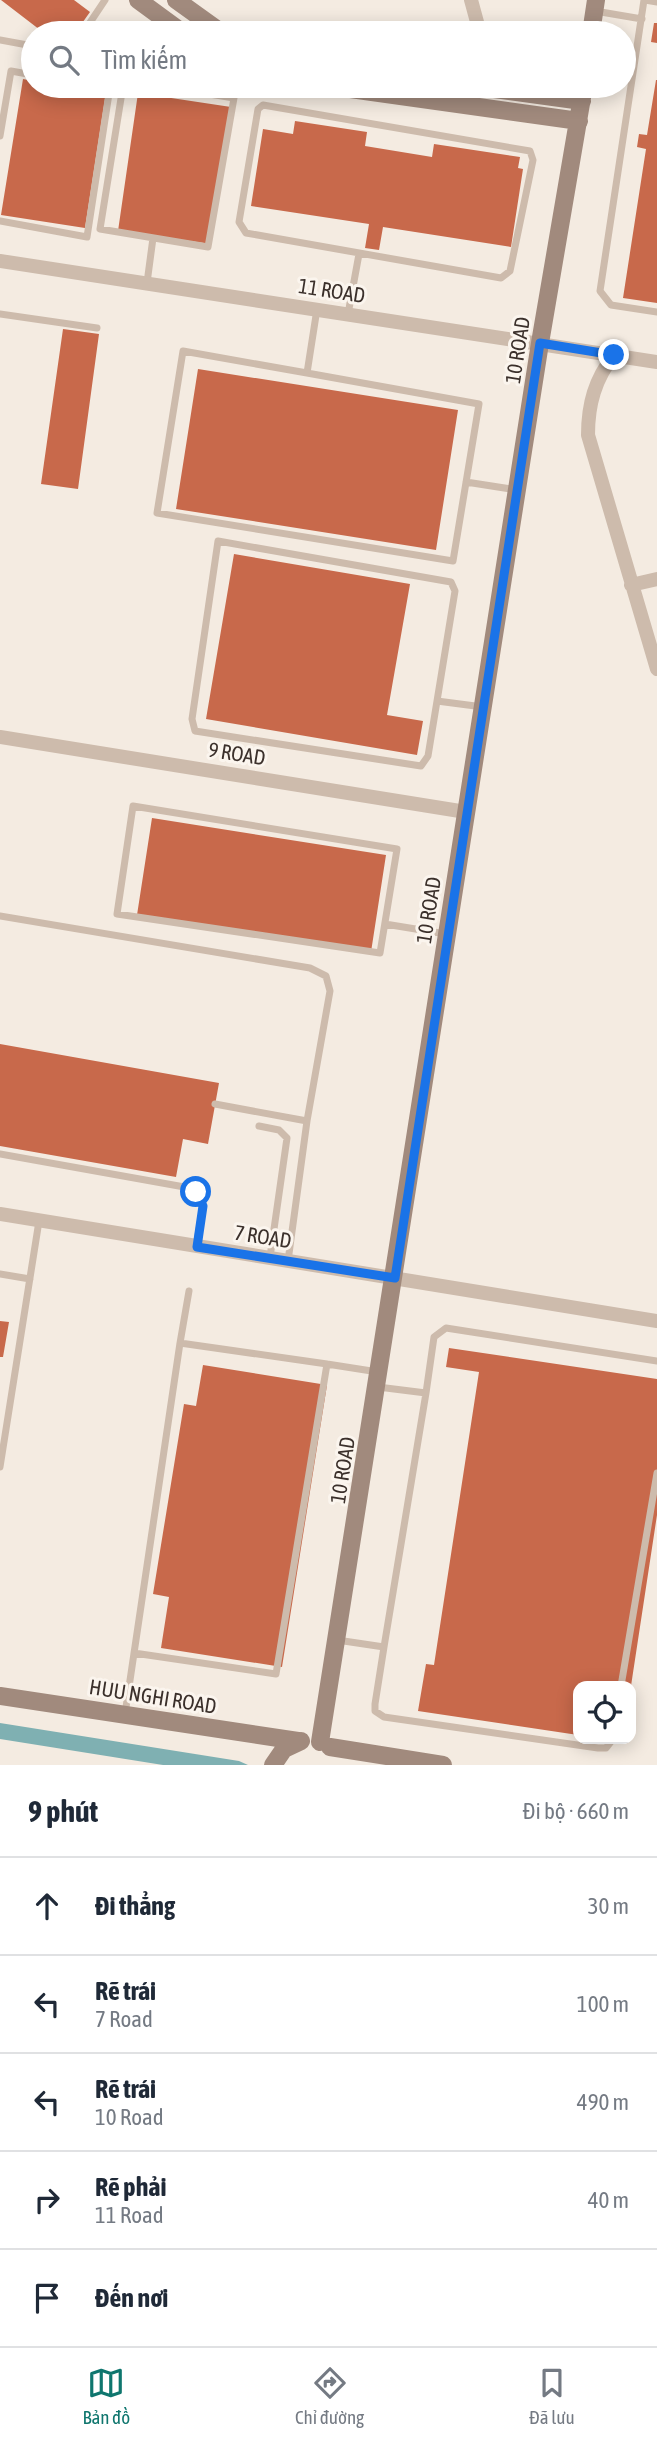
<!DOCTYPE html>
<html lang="vi">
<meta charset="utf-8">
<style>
body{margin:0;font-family:"Asap Condensed",sans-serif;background:#f6f6f7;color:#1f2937}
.controls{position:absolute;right:21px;bottom:21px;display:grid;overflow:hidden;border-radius:14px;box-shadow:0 4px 18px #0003}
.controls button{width:63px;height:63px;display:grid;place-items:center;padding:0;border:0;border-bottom:2px solid #e0e1e3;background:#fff;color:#1f2937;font:35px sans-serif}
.stop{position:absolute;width:21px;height:21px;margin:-16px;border:5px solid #1a73e8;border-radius:50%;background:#fff}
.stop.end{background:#1a73e8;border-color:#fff;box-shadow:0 2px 7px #0008}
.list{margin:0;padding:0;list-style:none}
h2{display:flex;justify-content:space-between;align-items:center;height:91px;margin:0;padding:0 28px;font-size:30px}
h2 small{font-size:23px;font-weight:400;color:#747a83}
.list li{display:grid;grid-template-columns:46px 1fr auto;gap:21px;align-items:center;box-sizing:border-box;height:98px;padding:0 28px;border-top:2px solid #e0e1e3}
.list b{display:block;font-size:26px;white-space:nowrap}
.list p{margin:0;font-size:23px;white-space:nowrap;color:#747a83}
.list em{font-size:23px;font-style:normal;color:#747a83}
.icon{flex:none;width:38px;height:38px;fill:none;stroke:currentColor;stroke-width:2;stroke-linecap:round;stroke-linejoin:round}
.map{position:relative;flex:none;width:657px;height:1765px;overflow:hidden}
.search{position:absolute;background:#fff;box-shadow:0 4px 18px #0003;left:21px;right:21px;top:21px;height:77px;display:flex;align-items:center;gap:18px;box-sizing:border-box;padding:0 24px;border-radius:38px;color:#747a83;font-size:26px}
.sheet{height:581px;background:#fff}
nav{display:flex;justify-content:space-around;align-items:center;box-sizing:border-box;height:98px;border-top:2px solid #e0e1e3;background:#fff;font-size:19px;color:#747a83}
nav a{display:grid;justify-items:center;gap:4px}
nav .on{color:#0f766e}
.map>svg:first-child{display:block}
.water{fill:#7fb0b2}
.building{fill:#c8694b}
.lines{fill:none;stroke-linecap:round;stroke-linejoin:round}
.lane{stroke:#cdbbac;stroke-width:7}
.street{stroke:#cdbbac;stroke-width:14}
.secondary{stroke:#a18a7d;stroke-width:18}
.route{stroke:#1a73e8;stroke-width:9}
.labels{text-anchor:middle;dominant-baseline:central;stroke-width:6;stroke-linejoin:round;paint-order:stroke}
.street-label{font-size:21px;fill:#3b302b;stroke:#fbf5ee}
</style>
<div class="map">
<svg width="657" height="1765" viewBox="0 0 657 1765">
<rect width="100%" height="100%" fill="#f4ebe1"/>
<path class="water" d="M0 1723 239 1761 248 1765H163L0 1739Z"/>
<path class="building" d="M1 0H74L90 12 75 33H44Z
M654 23H657V43L651 42Z
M23 79 33 81V86H66L106 92 85 228 1 215Z
M656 80H657V303L623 298 646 149 637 147 639 134 647 135Z
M138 93 231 107 211 244 118 231Z
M295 121 367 132 365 146 432 157 434 144 520 157 518 168 523 169 511 247 383 227 379 250 365 248 369 224 251 206 263 129 293 134Z
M63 329 99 334 78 489 41 484Z
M198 369 458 410 436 550 176 509Z
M234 554 410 584 387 715 423 721 417 755 206 719Z
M152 818 386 855 371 952 137 915Z
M0 1044 219 1083 208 1144 183 1139 176 1177 0 1146Z
M0 1321 9 1322 3 1357H0Z
M449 1348 657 1379V1515L631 1686H578V1735L418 1711 426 1664 434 1665 479 1372 446 1367Z
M203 1365 327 1385 282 1667 161 1648 169 1597 153 1594 184 1404 196 1406Z"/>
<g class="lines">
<path class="lane" d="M644 0 600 291 611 305 657 312
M645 0 657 2
M595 11 642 19
M83 33 105 0
M0 40 33 46
M123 86 100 229 208 247 234 98 160 86
M263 105 530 151 533 160 510 271 501 278 246 233 239 222 258 109Z
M0 136 11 71 33 75
M0 221 87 237 110 87 102 86
M147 283 153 238
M0 314 97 328
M348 314 359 254
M307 373 479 404 453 561 157 513 183 351 307 373 317 309
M466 482 517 490
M437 701 455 591 451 582 218 541 192 719 195 731 421 766 428 756 437 701 483 707
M133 806 397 849 380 953 117 914Z
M0 916 310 968 326 976 330 991 307 1121 215 1104
M385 924 446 934
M259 1126 279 1130 287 1138 270 1257
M0 1154 190 1188 203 1206 196 1247
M288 1261 307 1121
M0 1274 30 1279
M327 1364 378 1372
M426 1393 434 1337 446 1328 657 1361
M0 1467 39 1221
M337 1640 384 1647 426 1393 378 1387
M384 1647 375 1704V1711L384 1717 598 1748H606L613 1739
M134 1653 276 1674 327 1364 180 1343 189 1291
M621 1686 657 1473
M125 1714 180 1343"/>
<path class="street" d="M471 0 480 33
M0 261 657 362
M614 355C595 379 588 404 588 435L657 669
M631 585 657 579
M0 737 466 812
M0 1214 657 1321"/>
<path class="secondary" d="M138 0 183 33
M176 0 222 33
M591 33 596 0
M329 86 579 121
M471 86 582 101
M0 1696 298 1741
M320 1742 540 343 584 86
M330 1747 443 1765
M273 1765 284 1749 301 1741"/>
</g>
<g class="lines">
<path class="route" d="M196 1192 203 1206 197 1247 395 1278 540 343 614 355"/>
</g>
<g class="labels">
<g class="street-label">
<text transform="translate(332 290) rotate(9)">11 ROAD</text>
<text transform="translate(517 350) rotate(-81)">10 ROAD</text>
<text transform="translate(237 753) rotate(9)">9 ROAD</text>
<text transform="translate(428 910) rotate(-81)">10 ROAD</text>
<text transform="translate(263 1236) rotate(9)">7 ROAD</text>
<text transform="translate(342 1470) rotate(-81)">10 ROAD</text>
<text transform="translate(153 1696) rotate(9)">HUU NGHI ROAD</text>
</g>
</g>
</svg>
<div class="controls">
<button><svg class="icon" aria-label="locate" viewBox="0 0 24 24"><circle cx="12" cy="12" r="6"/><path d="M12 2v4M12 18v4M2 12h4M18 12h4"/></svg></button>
</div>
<div class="stop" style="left:196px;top:1192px"></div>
<div class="stop end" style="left:614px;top:355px"></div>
<div class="search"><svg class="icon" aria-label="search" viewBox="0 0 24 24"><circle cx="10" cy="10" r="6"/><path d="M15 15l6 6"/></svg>Tìm kiếm</div>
</div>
<section class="sheet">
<h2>9 phút<small>Đi bộ · 660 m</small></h2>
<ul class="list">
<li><svg class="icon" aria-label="ahead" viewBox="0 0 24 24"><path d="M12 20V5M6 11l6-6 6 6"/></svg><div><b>Đi thẳng</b></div><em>30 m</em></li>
<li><svg class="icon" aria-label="left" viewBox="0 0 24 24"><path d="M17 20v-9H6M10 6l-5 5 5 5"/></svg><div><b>Rẽ trái</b><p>7 Road</p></div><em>100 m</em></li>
<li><svg class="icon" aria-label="left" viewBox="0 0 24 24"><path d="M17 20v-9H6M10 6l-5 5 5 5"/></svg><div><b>Rẽ trái</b><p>10 Road</p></div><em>490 m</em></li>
<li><svg class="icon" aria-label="right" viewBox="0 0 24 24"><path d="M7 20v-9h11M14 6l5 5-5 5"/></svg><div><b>Rẽ phải</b><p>11 Road</p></div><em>40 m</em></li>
<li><svg class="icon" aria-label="arrive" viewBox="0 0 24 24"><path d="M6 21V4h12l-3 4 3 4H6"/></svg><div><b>Đến nơi</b></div></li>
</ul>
</section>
<nav>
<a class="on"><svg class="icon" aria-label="map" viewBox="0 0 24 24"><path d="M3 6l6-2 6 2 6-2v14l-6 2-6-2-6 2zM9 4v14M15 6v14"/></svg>Bản đồ</a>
<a><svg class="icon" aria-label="directions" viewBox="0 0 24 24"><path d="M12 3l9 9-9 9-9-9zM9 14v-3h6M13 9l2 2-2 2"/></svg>Chỉ đường</a>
<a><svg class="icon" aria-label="saved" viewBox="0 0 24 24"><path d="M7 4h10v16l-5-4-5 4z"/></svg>Đã lưu</a>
</nav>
